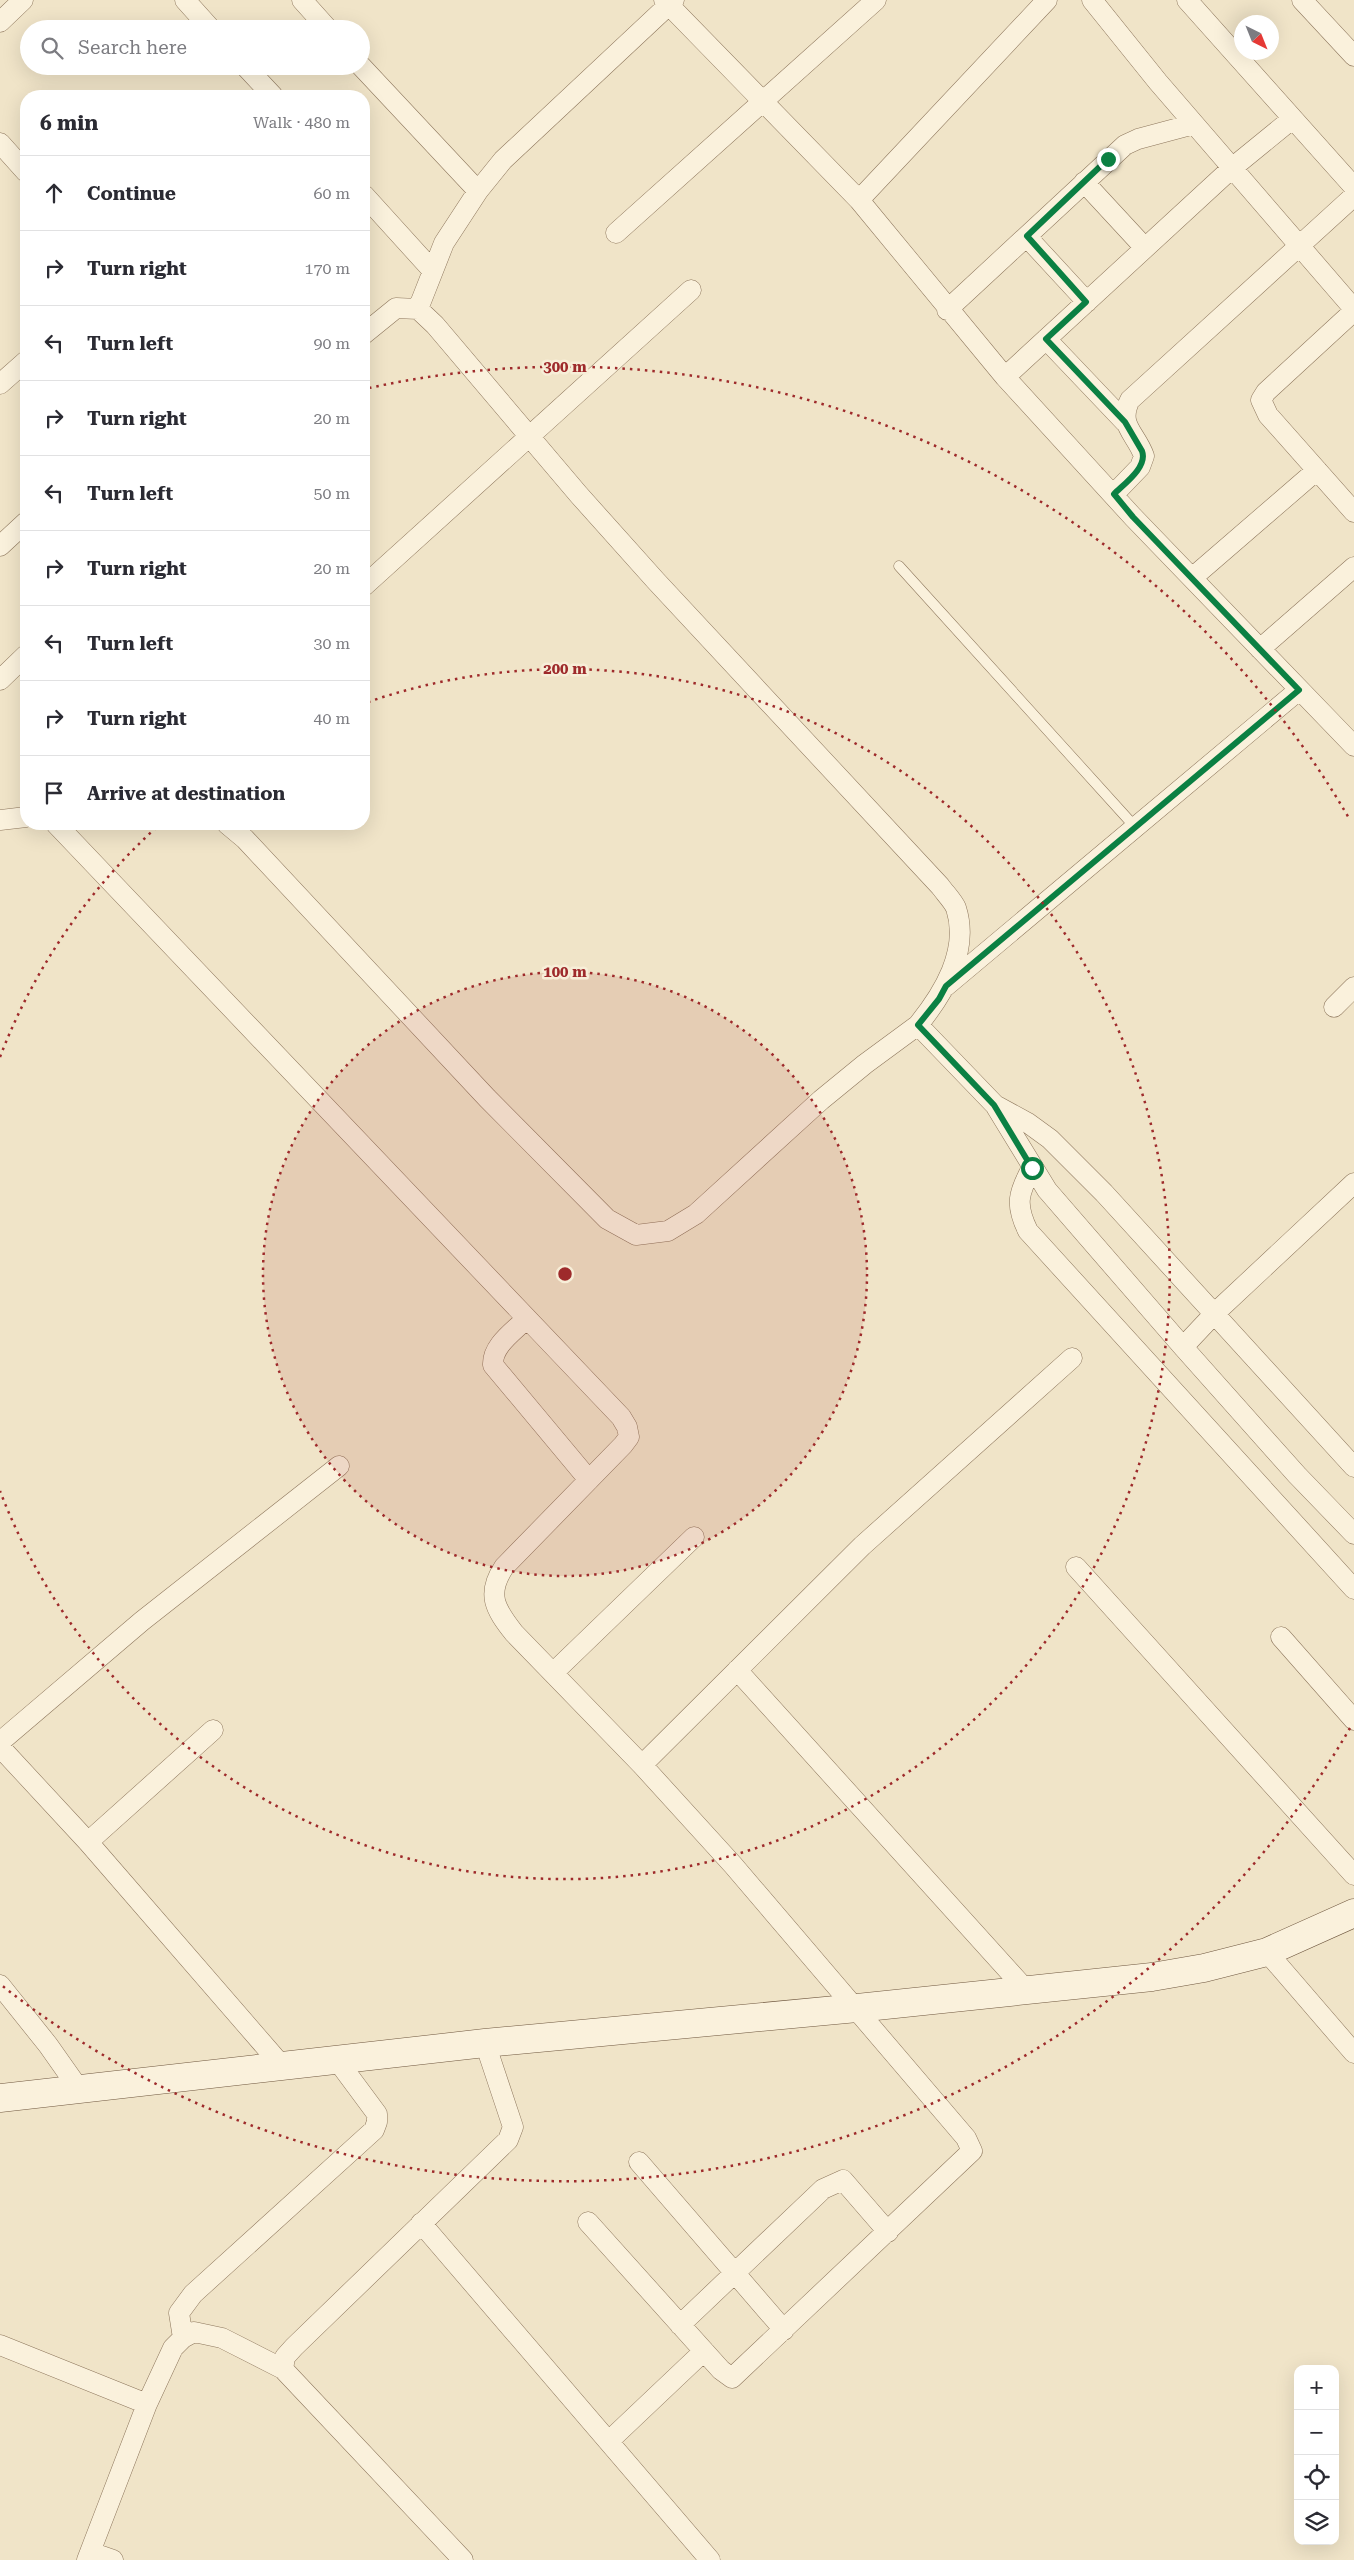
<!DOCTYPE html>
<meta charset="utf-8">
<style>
body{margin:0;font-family:"Roboto Serif",serif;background:#f2f2f3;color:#2b2b33}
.controls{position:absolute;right:15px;bottom:15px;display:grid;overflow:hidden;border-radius:10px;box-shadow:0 5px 20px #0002}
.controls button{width:45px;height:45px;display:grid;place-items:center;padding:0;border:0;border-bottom:1px solid #e1e1e2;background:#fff;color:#2b2b33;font:25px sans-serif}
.compass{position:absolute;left:1234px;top:15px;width:45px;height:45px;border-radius:50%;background:#fff;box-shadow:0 5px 20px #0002;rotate:137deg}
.stop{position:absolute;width:15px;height:15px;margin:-11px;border:4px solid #0b8043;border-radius:50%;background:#fff}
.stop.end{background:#0b8043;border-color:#fff;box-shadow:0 1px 5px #0008}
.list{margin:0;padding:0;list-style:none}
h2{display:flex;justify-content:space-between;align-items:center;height:65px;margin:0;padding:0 20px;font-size:21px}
h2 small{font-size:16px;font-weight:400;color:#7c7c81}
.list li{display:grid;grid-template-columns:32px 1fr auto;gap:15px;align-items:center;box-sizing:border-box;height:75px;padding:0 20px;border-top:1px solid #e1e1e2}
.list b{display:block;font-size:19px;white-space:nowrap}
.list em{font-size:16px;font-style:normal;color:#7c7c81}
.icon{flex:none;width:28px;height:28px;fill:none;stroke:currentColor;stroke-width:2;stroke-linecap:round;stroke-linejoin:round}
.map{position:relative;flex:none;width:1354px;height:2560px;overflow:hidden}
.search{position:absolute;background:#fff;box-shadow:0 5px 20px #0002;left:20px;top:20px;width:350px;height:55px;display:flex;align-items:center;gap:12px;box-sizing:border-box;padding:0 18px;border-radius:28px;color:#7c7c81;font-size:19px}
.panel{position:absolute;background:#fff;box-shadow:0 5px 20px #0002;left:20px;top:90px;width:350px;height:740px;border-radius:20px}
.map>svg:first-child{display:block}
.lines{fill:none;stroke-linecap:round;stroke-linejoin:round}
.lane-casing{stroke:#8d765c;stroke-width:11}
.street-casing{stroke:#8d765c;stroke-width:21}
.secondary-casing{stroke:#6f573f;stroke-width:29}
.lane{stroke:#faf1dc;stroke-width:10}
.street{stroke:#faf1dc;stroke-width:20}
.secondary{stroke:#faf1dc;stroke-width:28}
.route{stroke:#0b8043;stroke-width:6}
.ring{fill:none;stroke:#9e2a2b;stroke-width:2.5;stroke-dasharray:2.5 5}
.centre{fill:#9e2a2b;stroke:#f7eed8;stroke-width:2.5}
.ring-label{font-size:15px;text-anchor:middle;font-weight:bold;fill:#9e2a2b;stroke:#f7eed8;stroke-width:5;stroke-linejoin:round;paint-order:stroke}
</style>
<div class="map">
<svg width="1354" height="2560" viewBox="0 0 1354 2560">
<rect width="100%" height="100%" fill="#f0e4c8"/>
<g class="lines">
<defs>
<path id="lane" d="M899 566 1136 828"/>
<path id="street" d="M185 0 211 29
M302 0 328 29
M664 0 859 200 1005 377 1133 517 1354 746
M1092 0 1158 82 1354 309
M1187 0 1354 187
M1302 0 1354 56
M0 22 23 0
M245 66 273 96
M361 66 478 191
M0 143 26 172
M1084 182 1145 248
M364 195 432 270
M859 200 1047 0
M616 233 876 0
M1027 237 1087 302
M418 309 444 243 478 191 503 160 674 0
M947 310 1125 145 1138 139 1194 124
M1354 311 1266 392 1261 400 1268 415 1354 512
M364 334 396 308 418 309 435 325 579 495 656 581 940 886C945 893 953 901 956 908 970 951 943 994 918 1025L995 1105 1047 1190 1183 1347 1297 1475 1354 1534
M1046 339 1125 422
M1005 377 1232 168 1292 119
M0 384 26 361
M1114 494 1140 467 1144 456C1136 433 1117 425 1130 400L1354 196
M0 546 26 522
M1192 578 1317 470
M364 586 691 290
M1260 649 1354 567
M0 680 26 655
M0 820 26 817
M56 824 621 1417 627 1427 629 1437 623 1445 504 1567C486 1594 495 1609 514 1633L642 1765 733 1865 966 2138 972 2151 732 2378 721 2370 588 2222
M227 824 245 839 487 1098 607 1219 636 1235 668 1231 696 1214 821 1100 865 1064 918 1025
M946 986 1299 690
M1334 1007 1354 987
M995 1105 1028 1123 1050 1139 1104 1193 1354 1467
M1032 1168C1018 1193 1015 1205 1028 1231L1354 1589
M525 1320C513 1332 492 1346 493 1365L589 1480
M1183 1347 1215 1313 1354 1183
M1076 1567 1354 1875
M1281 1637 1354 1720
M737 1670 1026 1990
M553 1673 694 1537
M0 1742 142 1621 339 1466
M0 1747 88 1842 283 2067
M642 1765 862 1546 1072 1358
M88 1842 213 1730
M1267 1952 1354 2053
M0 1985 48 2045 79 2089
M639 2162 784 2330
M421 2223 710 2560
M680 2325 823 2189 843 2180 888 2232
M183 2338 179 2313 193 2294 374 2130 377 2122V2114L337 2060
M0 2345 147 2404
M609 2441 704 2351
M90 2552 113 2560
M87 2560 147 2404 173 2348 183 2338 194 2332 222 2338 283 2369
M463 2560 283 2369 285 2357 294 2347 508 2140 513 2127 485 2043"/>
<path id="secondary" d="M0 2098 485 2043 857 2008 1152 1977 1204 1968 1267 1952 1354 1913"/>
</defs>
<use href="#lane" class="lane-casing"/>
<use href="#street" class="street-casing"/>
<use href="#secondary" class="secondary-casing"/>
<use href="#lane" class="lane"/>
<use href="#street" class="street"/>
<use href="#secondary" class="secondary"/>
</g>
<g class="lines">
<path class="route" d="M1032 1168 994 1105 918 1025 939 999 946 986 1299 690 1133 517 1114 494C1124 484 1148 467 1142 451L1125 422 1046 339 1086 302 1027 236 1108 159"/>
</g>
<circle cx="565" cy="1274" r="302" fill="#9e2a2b" fill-opacity=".12"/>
<g class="ring">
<circle cx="565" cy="1274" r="302"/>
<path d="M0 1057A605 605 0 0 1 160 824M368 702A605 605 0 1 1 0 1491"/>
<path d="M1350 1728A907 907 0 0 1 0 1984M369 388A907 907 0 0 1 1350 820"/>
</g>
<circle cx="565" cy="1274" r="8" class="centre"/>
<g class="ring-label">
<text x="565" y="372">300 m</text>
<text x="565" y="674">200 m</text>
<text x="565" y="977">100 m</text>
</g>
</svg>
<div class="controls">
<button>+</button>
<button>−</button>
<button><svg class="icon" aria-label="locate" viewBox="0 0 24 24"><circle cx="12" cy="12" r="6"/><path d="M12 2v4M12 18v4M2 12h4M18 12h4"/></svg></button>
<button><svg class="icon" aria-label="layers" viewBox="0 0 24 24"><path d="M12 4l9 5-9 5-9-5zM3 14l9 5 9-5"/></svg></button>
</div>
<svg class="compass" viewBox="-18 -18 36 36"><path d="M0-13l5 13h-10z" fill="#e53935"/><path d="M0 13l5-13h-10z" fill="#7c7c81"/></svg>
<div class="stop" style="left:1032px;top:1168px"></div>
<div class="stop end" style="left:1108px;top:159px"></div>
<div class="search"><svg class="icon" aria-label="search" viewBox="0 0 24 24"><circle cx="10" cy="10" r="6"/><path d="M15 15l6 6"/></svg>Search here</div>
<section class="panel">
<h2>6 min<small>Walk · 480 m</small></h2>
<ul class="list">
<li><svg class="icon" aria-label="ahead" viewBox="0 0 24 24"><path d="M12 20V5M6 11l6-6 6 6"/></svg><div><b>Continue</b></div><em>60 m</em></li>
<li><svg class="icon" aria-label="right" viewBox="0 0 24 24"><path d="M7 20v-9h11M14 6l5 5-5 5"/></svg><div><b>Turn right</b></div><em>170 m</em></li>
<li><svg class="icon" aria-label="left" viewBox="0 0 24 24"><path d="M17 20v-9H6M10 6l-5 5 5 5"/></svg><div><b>Turn left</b></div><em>90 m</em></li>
<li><svg class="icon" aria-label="right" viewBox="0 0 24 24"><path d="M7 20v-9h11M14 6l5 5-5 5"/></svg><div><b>Turn right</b></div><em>20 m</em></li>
<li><svg class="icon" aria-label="left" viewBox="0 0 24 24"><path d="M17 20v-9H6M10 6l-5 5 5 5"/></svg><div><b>Turn left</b></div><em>50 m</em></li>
<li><svg class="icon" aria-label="right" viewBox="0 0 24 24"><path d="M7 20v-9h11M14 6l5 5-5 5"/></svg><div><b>Turn right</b></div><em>20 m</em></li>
<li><svg class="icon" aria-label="left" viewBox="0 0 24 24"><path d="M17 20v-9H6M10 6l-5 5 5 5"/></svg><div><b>Turn left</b></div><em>30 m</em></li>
<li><svg class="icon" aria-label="right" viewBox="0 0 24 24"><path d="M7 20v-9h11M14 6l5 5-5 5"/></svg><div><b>Turn right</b></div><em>40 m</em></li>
<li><svg class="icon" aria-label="arrive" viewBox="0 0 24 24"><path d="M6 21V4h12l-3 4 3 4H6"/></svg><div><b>Arrive at destination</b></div></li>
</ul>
</section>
</div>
